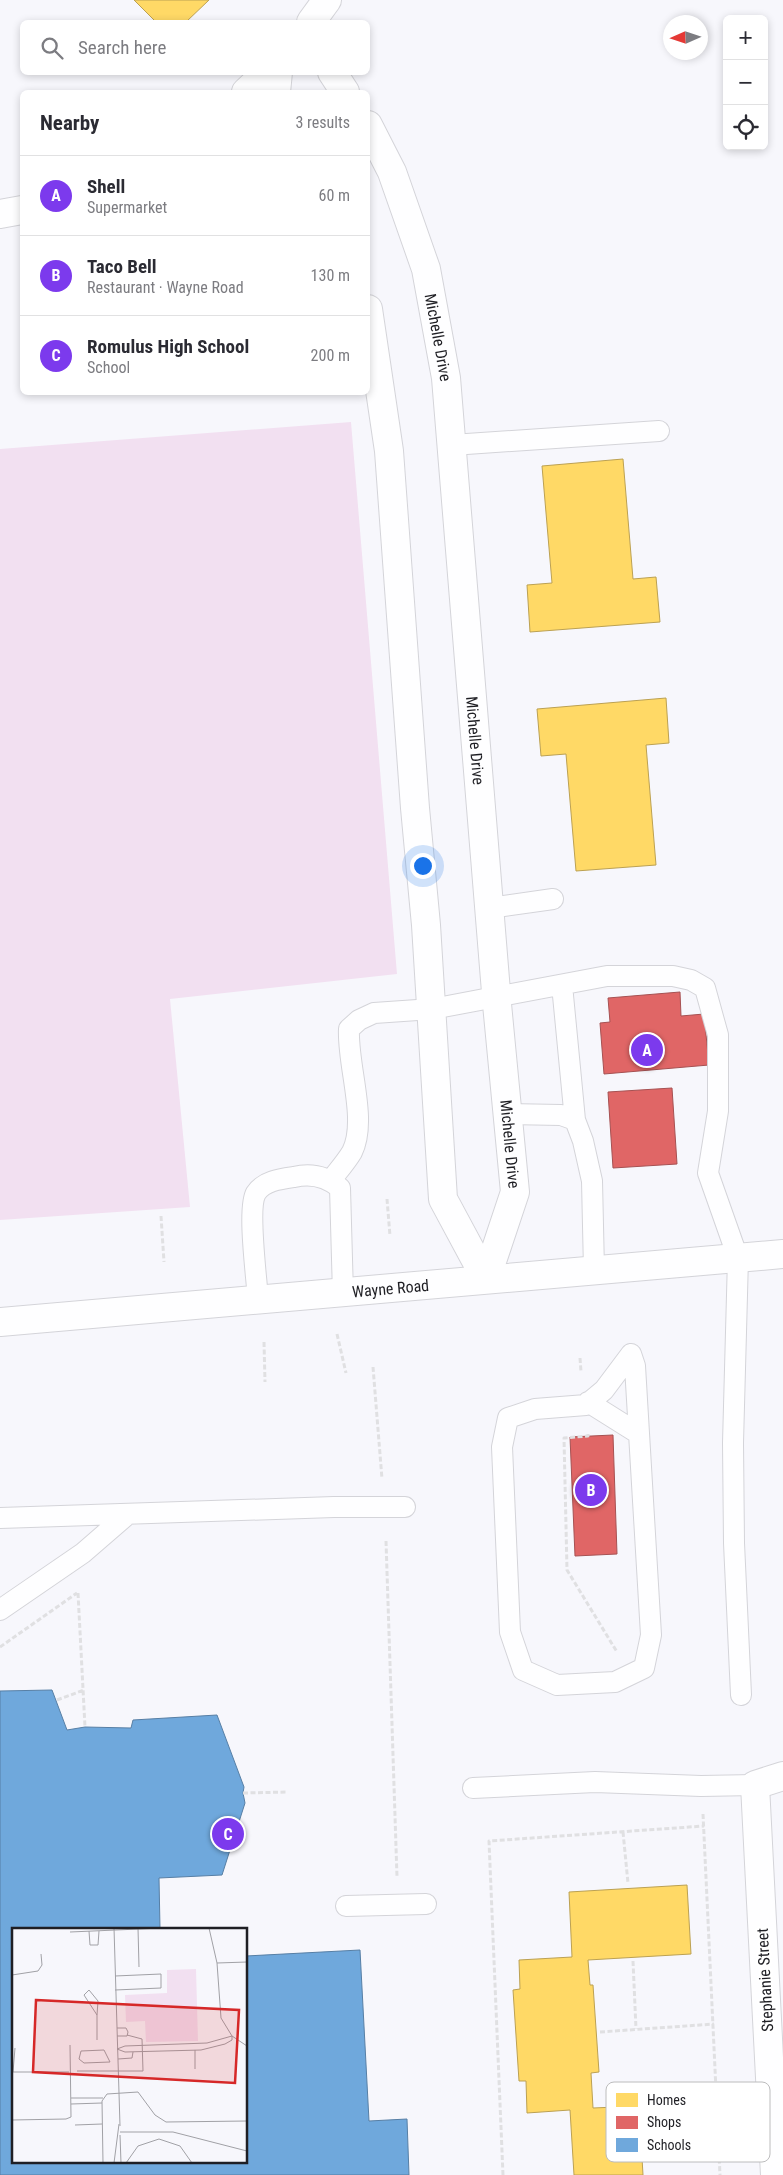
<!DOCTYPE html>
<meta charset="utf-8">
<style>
body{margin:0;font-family:"Roboto Condensed",sans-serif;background:#f7f7f7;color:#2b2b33}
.controls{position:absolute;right:15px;top:15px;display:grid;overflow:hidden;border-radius:8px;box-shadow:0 2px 8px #0003}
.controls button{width:45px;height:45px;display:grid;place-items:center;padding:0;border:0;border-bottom:1px solid #e1e1e2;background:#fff;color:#2b2b33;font:25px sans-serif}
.compass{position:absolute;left:663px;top:15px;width:45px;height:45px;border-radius:50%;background:#fff;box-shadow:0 2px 8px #0003;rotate:267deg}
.you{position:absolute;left:422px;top:865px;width:18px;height:18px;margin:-12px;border:4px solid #fff;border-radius:50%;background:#1a73e8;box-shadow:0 0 0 8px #1a73e833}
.badge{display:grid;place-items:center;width:32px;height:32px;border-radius:50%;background:#7c3aed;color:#fff;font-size:16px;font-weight:700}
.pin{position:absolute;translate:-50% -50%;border:2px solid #fff;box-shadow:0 1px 5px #0006}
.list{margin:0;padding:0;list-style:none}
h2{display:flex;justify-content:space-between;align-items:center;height:65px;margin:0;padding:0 20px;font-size:21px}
h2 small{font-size:16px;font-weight:400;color:#7c7c81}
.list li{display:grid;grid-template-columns:32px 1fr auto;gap:15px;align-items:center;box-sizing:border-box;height:80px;padding:0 20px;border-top:1px solid #e1e1e2}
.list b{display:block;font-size:19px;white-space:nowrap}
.list p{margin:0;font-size:16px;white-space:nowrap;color:#7c7c81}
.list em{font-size:16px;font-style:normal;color:#7c7c81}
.icon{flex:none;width:28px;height:28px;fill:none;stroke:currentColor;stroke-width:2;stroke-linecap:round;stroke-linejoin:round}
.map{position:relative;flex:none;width:783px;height:2175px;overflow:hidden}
.search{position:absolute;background:#fff;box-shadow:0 2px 8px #0003;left:20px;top:20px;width:350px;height:55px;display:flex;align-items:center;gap:12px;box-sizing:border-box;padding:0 18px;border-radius:8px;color:#7c7c81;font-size:19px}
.panel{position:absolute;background:#fff;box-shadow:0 2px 8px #0003;left:20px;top:90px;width:350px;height:305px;border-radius:8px}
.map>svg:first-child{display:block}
.green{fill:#f2e0f1}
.homes{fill:#ffd966;stroke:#bca152}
.shops{fill:#e06666;stroke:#a65152}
.schools{fill:#6fa8dc;stroke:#577fa5}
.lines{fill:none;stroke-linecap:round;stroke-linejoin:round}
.service-casing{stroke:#d4d4d9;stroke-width:22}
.minor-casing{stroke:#d4d4d9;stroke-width:30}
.secondary-casing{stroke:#d4d4d9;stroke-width:30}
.path{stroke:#e0e0e2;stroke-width:3;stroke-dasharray:5 2.5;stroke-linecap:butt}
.service{stroke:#fefeff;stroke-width:20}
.minor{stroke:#fefeff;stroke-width:28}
.secondary{stroke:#fefeff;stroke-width:28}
.labels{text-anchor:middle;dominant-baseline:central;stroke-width:5;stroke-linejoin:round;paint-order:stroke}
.street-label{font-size:16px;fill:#1f1f24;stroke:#fff}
.inset-road{fill:none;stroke:#a1a1a6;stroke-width:1}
.view{fill:#d62828;fill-opacity:0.15;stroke:#d62828;stroke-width:2.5}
.inset-edge{fill:none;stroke:#1f1f24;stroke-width:2.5}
.key{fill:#fff;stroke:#bcbcbd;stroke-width:1}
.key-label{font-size:14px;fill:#1f1f24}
</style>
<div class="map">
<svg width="783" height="2175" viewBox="0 0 783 2175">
<rect width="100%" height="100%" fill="#f7f7fc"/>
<path class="green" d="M351 422 397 974 170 999 190 1207 0 1220V449Z"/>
<path class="homes" d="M134 0H209L186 22H156Z
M623 459 633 579 656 577 660 622 530 632 527 585 552 583 542 466Z
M666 698 669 743 646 745 656 865 576 871 566 754 541 756 537 709Z
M687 1885 691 1954 588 1960 590 1985H593L599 2072 591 2073 593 2108 639 2106 643 2175H574L570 2110 527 2113 526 2081H519L513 1990 520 1989 519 1960 572 1957 569 1892Z"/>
<path class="shops" d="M680 992 681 1016 704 1014 709 1065 604 1074 600 1023 610 1022 608 998Z
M672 1088 677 1164 613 1168 608 1092Z
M613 1435 617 1554 575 1556 570 1437Z"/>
<path class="schools" d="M52 1690 67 1730 85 1727 131 1728 133 1720 217 1715 244 1787 243 1793 245 1803 222 1875 159 1878 160 1929H14V2161H246V1956L360 1950 369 2121 407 2119 409 2175H0V1691Z"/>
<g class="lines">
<defs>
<path id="service" d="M452 445 659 431
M489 908 553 899
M562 985 575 1120
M507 1114 561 1115 575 1120 583 1141 592 1181 594 1270
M331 1180C338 1171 346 1162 352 1152 368 1120 347 1065 349 1029L359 1020 374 1013 432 1009 607 976H673L691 980 705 988 718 1035V1111L708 1173 738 1258 733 1443 734 1543 741 1695
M258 1300C257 1280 247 1208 256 1193 264 1181 280 1179 294 1177 311 1173 326 1176 340 1188L343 1294
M631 1354 635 1366 651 1635 644 1668 615 1682 557 1685 523 1670 510 1632 502 1447 508 1418 535 1409 586 1405 604 1390Z
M588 1402 639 1434
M0 1518 334 1507H405
M0 1610 83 1553 128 1514
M473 1788 595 1782 701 1786 755 1785
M346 1906 426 1904"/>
<g id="minor">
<path d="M311 22 327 0"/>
<path d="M332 72 345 92"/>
<path d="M246 92 267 72"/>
<path d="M276 92 278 72"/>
<path id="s1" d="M368 125 392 172 426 269 446 378 497 1004 515 1192 486 1279"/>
<path d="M0 214 22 210"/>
<path d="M368 309 389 451 415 808 426 925 443 1199 486 1279"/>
<path d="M775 2175 755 1785 783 1776"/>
</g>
<g id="secondary">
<path id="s2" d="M0 1322 783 1254"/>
</g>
</defs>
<use href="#service" class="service-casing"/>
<use href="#minor" class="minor-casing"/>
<use href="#secondary" class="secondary-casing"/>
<path class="path" d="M387 1199 390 1236
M161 1216 164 1262
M337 1334 346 1373
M264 1342 265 1382
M580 1358 581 1372
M373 1367 382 1479
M588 1434V1436L564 1438 567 1570 617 1652
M386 1541 397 1877
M78 1593 85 1727
M0 1647 77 1593
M57 1700 84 1690
M243 1793 288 1792
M703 1814 720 2175
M623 1832 628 1883
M633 1961 636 2029
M600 2032 714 2024
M503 2175 489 1841 704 1826"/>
<use href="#service" class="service"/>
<use href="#minor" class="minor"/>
<use href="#secondary" class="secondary"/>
</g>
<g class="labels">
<g class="street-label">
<text stroke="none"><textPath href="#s1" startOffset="225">Michelle Drive</textPath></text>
<text stroke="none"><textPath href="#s1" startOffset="630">Michelle Drive</textPath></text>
<text stroke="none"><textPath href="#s1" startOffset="1035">Michelle Drive</textPath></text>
<text stroke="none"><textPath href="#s2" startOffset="392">Wayne Road</textPath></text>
<text transform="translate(765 1980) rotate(-93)">Stephanie Street</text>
</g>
</g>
<g transform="translate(12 1928)">
<rect width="235" height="235" fill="#f7f7fc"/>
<path d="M184 41 186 113 134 114 133 93 114 94 113 67 155 65V42Z" fill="#f2e0f1"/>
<path class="inset-road" d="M102 0 108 198M126 0 127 39M197 0 205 35 209 90 220 108 235 118M77 3 78 17H86L87 3M58 4 150 0M205 35 235 34M0 47 26 43 30 37 29 26M103 48 149 46V60L103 62M105 100H114L116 104 115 108H105M85 112V87L86 73 77 62 72 67 85 87M105 121 113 124 189 122 213 116 220 112V108M105 121 113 118 195 115 220 108M92 122 98 134 72 135 67 131 69 123ZM183 122V141M106 131 120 130 121 124M65 143H131L130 111 115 107M0 144H57M1 144 3 120M59 170H91M59 176 90 175M0 192 54 191 59 189 58 117M63 197 90 196M108 204H161L235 223M108 207 109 235M91 235 90 173 95 166 126 164 143 187 154 194 235 193M102 235 107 196M114 235 126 218 147 211 168 218 180 235"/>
<path class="view" d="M24 72 227 82 223 155 21 144Z"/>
<rect width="235" height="235" class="inset-edge"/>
</g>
<rect x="606" y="2082" width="164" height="80" rx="8" class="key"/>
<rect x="616" y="2093" width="22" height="14" fill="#ffd966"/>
<rect x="616" y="2116" width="22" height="13" fill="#e06666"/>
<rect x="616" y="2138" width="22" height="14" fill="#6fa8dc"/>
<g class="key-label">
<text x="647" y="2105">Homes</text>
<text x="647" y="2127">Shops</text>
<text x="647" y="2150">Schools</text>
</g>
</svg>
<div class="controls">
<button>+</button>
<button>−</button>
<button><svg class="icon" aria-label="locate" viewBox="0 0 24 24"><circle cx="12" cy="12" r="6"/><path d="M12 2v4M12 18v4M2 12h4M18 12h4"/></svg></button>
</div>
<svg class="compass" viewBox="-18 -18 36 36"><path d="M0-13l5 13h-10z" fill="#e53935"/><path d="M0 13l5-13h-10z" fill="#7c7c81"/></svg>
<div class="you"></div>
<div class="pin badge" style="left:647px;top:1050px">A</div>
<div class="pin badge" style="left:591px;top:1490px">B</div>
<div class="pin badge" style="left:228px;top:1834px">C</div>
<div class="search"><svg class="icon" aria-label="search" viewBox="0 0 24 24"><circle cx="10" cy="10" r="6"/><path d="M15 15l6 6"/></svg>Search here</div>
<section class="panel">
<h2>Nearby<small>3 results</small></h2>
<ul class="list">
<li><span class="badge">A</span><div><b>Shell</b><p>Supermarket</p></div><em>60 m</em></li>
<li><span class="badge">B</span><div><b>Taco Bell</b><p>Restaurant · Wayne Road</p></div><em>130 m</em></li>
<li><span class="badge">C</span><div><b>Romulus High School</b><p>School</p></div><em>200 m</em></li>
</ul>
</section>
</div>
